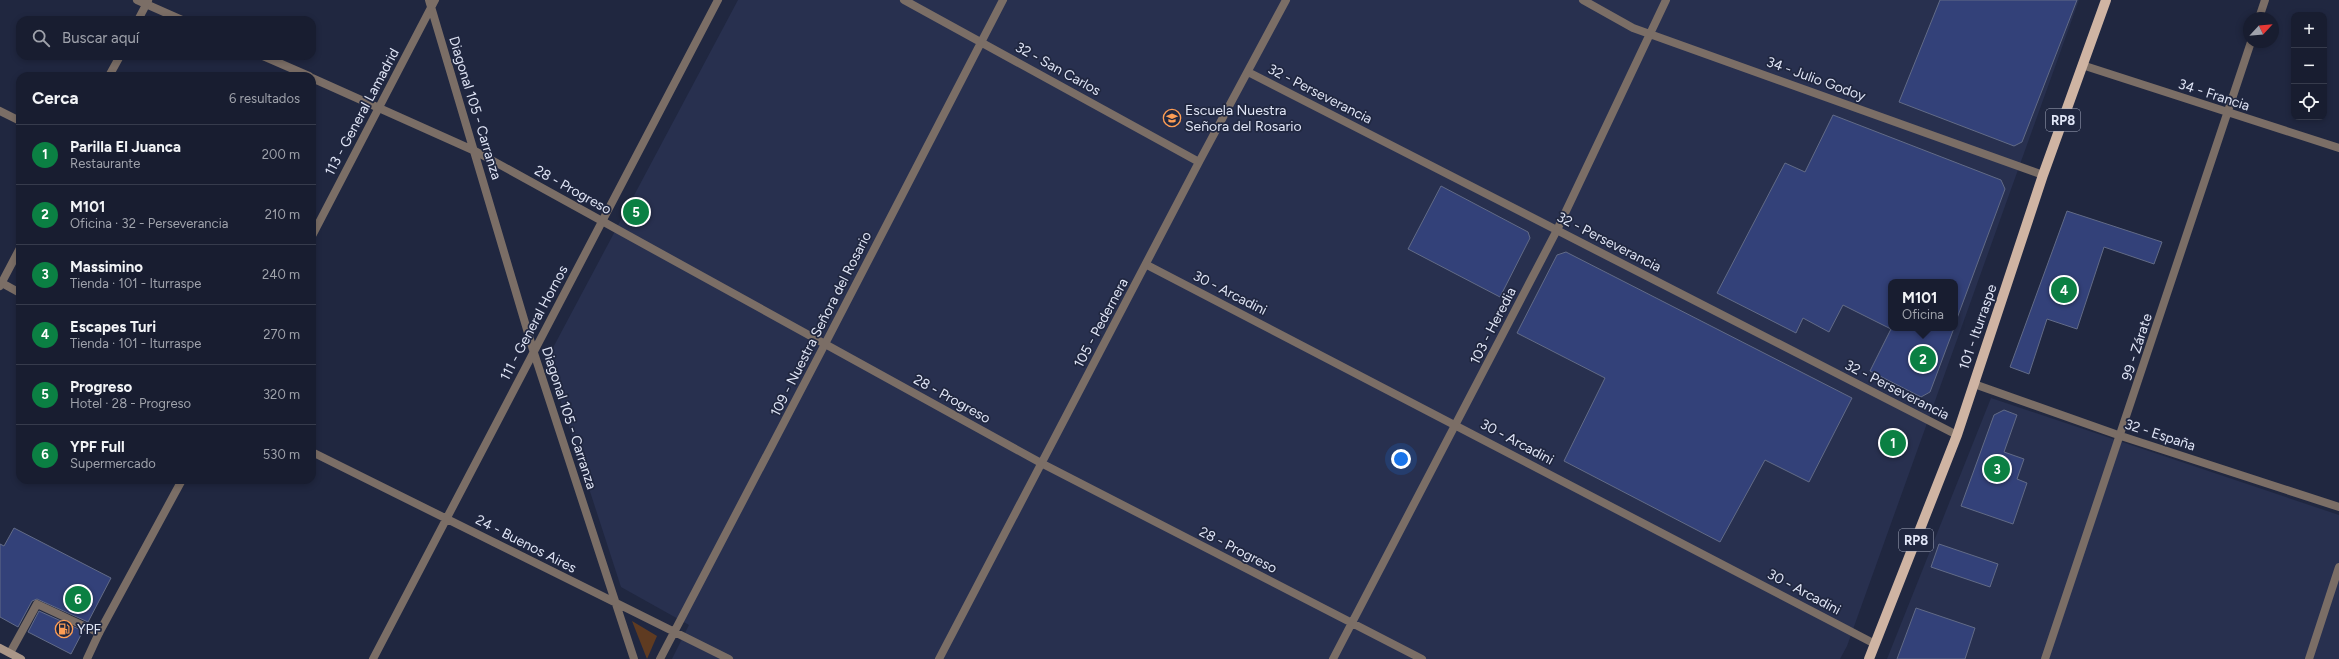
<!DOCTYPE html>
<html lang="es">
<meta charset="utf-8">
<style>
body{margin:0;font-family:Figtree,sans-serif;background:#252a3c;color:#f1f3f6}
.controls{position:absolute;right:12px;top:12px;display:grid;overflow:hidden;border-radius:8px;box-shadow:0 2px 6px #0003}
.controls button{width:36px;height:36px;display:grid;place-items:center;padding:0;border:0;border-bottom:1px solid #363b4c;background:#181d30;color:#f1f3f6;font:20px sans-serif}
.compass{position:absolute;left:2243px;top:12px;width:36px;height:36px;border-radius:50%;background:#181d30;box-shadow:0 2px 6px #0003;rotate:64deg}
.you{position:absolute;left:1401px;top:459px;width:14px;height:14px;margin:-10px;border:3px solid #fff;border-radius:50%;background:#1a73e8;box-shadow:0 0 0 6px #1a73e833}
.badge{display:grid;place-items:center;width:26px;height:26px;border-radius:50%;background:#0b8043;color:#fff;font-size:13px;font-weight:700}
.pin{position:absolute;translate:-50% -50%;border:2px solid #fff;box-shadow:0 1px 4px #0006}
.popup{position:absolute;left:1888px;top:279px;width:70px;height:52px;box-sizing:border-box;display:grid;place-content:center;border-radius:8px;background:#181d30;filter:drop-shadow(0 1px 3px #0005);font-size:13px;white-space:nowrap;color:#9fa2ab}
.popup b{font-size:15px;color:#f1f3f6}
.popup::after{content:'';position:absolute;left:50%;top:100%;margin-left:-8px;border:8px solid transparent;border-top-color:#181d30}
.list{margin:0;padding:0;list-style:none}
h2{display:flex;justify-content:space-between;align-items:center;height:52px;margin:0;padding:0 16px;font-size:17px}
h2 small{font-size:13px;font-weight:400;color:#9fa2ab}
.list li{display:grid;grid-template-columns:26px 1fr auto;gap:12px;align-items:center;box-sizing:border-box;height:60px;padding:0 16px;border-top:1px solid #363b4c}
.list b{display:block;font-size:15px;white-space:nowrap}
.list p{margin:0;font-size:13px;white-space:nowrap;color:#9fa2ab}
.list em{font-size:13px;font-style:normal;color:#9fa2ab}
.icon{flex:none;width:22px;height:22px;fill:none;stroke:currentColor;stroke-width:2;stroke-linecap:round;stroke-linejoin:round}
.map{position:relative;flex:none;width:2339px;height:659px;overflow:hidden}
.search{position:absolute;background:#181d30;box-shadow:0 2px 6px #0003;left:16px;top:16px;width:300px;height:44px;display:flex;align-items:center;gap:10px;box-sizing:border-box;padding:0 14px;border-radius:12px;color:#9fa2ab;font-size:15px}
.panel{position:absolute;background:#181d30;box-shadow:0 2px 6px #0003;left:16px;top:72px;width:300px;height:412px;border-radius:12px}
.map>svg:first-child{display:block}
.built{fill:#28304f;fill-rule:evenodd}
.green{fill:#5f3b21}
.building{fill:#334179;stroke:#626b87}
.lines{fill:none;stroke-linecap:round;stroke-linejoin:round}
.lane{stroke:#7b6e66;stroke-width:8}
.street{stroke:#7b6e66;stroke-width:8}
.secondary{stroke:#aa9688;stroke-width:8}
.primary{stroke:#cfb4a3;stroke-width:10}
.labels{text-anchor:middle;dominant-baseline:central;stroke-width:3.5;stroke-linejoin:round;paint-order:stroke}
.shield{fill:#202740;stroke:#a6acbf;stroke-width:1}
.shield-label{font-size:13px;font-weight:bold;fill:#e0e5f6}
.street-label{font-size:14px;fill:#e0e5f6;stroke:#202740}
.poi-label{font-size:14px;fill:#e0e5f6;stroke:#202740;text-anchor:start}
</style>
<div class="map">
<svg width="2339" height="659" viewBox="0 0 2339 659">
<rect width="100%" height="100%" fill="#202740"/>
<path class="built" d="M738 0H2079L1847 646 1840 659H672L689 625 621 587 547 359ZM1891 282H1955V328H1891Z
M1991 398 2339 515V659H1887Z"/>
<path class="green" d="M632 621 657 636 647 659Z"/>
<path class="building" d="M1940 0H2077L2022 142 2014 146 1899 102Z
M1833 115 2001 180 2005 189 1956 321 1955 282H1891V328H1954L1930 392 1921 397 1870 371 1891 329 1843 305 1829 332 1803 318 1796 333 1717 293 1785 163 1805 172Z
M1441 186 1528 232 1530 238 1500 297 1408 249Z
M2067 211 2162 242 2154 264 2104 247 2077 329 2047 319 2029 374 2010 367Z
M1566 252 1852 398 1809 482 1765 460 1720 542 1564 461 1605 378 1517 333 1557 255Z
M2004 410 2017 415 2004 452 2024 459 2017 479 2027 483 2013 524 1961 506 1994 415Z
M14 528 111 578 88 622 37 599 32 601 18 627 0 617V544L4 546Z
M1939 544 1998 564 1990 587 1931 567Z
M1916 608 1975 628 1965 659H1897Z
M39 611 83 631 71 654 28 632Z"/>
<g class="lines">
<path class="lane" d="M10 653 37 604 99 633"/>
<path class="street" d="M137 0 182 20
M429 0 534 353 634 659
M904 0 1199 162
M1583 0 1633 28 2043 175
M2259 18 2265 0
M138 20 148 1
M263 56 309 76
M2082 65 2339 148
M1248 72 1957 435
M109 76 120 56
M312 78 475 151 1041 463 1422 659
M0 111 20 121
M312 236 435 0
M1147 265 1875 644
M0 282 20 293
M0 286 20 248
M1974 384 2121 436 2339 507
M312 452 729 659
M87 659 99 633 182 480
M373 659 718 0
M660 659 825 344 1003 0
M939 659 1199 162 1286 0
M1333 659 1557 230 1666 0
M2045 659 2251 42
M2309 659 2339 567"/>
<path class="secondary" d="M0 648 21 659"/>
<path class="primary" d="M1869 659 1957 435 2043 175 2106 0"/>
</g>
<defs>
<symbol id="school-ring" viewBox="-11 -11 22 22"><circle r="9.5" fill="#202740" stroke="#fd9d55" stroke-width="1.5"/><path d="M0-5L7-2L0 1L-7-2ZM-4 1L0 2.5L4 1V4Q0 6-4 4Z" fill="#fd9d55"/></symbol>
<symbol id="fuel-ring" viewBox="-11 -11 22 22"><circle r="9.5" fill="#202740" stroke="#fd9d55" stroke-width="1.5"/><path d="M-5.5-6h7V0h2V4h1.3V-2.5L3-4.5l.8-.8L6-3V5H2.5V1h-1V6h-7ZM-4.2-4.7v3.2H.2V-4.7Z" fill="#fd9d55"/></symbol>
</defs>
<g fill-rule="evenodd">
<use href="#school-ring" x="1162" y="108" width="20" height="20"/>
<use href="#fuel-ring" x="54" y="619" width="20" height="20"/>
</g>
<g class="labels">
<g class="shield">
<rect x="2046" y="109" width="34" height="22" rx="3"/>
<rect x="1899" y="529" width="34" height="22" rx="3"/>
</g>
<g class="shield-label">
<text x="2063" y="120">RP8</text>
<text x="1916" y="540">RP8</text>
</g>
<g class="street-label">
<text transform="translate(1058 69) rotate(29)">32 - San Carlos</text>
<text transform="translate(1816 79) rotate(20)">34 - Julio Godoy</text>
<text transform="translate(1320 94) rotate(27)">32 - Perseverancia</text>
<text transform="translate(2214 95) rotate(18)">34 - Francia</text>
<text transform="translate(475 108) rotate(73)">Diagonal 105 - Carranza</text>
<text transform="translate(362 112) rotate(-62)">113 - General Lamadrid</text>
<text transform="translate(573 190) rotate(29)">28 - Progreso</text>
<text transform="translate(1609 242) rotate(27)">32 - Perseverancia</text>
<text transform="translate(1230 293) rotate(27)">30 - Arcadini</text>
<text transform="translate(534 323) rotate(-62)">111 - General Hornos</text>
<text transform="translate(1101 323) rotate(-62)">105 - Pedernera</text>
<text transform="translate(821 324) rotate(-63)">109 - Nuestra Señora del Rosario</text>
<text transform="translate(1493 326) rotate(-63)">103 - Heredia</text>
<text transform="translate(1978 327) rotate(-71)">101 - Iturraspe</text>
<text transform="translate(2137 347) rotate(-72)">99 - Zárate</text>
<text transform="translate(1897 390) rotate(27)">32 - Perseverancia</text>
<text transform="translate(952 399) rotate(29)">28 - Progreso</text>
<text transform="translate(569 418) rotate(72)">Diagonal 105 - Carranza</text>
<text transform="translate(2160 435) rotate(18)">32 - España</text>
<text transform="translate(1517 442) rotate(28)">30 - Arcadini</text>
<text transform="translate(526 544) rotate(27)">24 - Buenos Aires</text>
<text transform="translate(1238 550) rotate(27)">28 - Progreso</text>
<text transform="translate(1804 592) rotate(28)">30 - Arcadini</text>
</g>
<g class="poi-label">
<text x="1185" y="110">Escuela Nuestra<tspan x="1185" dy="16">Señora del Rosario</tspan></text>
<text x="77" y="629">YPF</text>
</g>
</g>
</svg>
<div class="controls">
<button>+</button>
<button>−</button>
<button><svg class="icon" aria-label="locate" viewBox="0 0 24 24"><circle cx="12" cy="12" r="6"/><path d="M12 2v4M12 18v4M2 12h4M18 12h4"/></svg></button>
</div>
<svg class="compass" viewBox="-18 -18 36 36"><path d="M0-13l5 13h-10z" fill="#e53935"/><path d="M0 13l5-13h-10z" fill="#9fa2ab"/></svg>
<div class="you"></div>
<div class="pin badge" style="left:1893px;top:443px">1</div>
<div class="pin badge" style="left:1923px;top:359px">2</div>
<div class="popup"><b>M101</b>Oficina</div>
<div class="pin badge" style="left:1997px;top:469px">3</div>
<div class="pin badge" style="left:2064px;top:290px">4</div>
<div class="pin badge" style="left:636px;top:212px">5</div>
<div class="pin badge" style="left:78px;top:599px">6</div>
<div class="search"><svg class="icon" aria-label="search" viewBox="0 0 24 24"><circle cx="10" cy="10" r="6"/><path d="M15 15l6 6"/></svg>Buscar aquí</div>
<section class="panel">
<h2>Cerca<small>6 resultados</small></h2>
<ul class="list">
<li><span class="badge">1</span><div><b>Parilla El Juanca</b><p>Restaurante</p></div><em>200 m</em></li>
<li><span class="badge">2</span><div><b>M101</b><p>Oficina · 32 - Perseverancia</p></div><em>210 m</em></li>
<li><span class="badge">3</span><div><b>Massimino</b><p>Tienda · 101 - Iturraspe</p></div><em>240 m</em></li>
<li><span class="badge">4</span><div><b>Escapes Turi</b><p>Tienda · 101 - Iturraspe</p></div><em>270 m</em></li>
<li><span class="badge">5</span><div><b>Progreso</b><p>Hotel · 28 - Progreso</p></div><em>320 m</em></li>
<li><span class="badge">6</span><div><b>YPF Full</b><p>Supermercado</p></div><em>530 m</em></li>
</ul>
</section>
</div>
